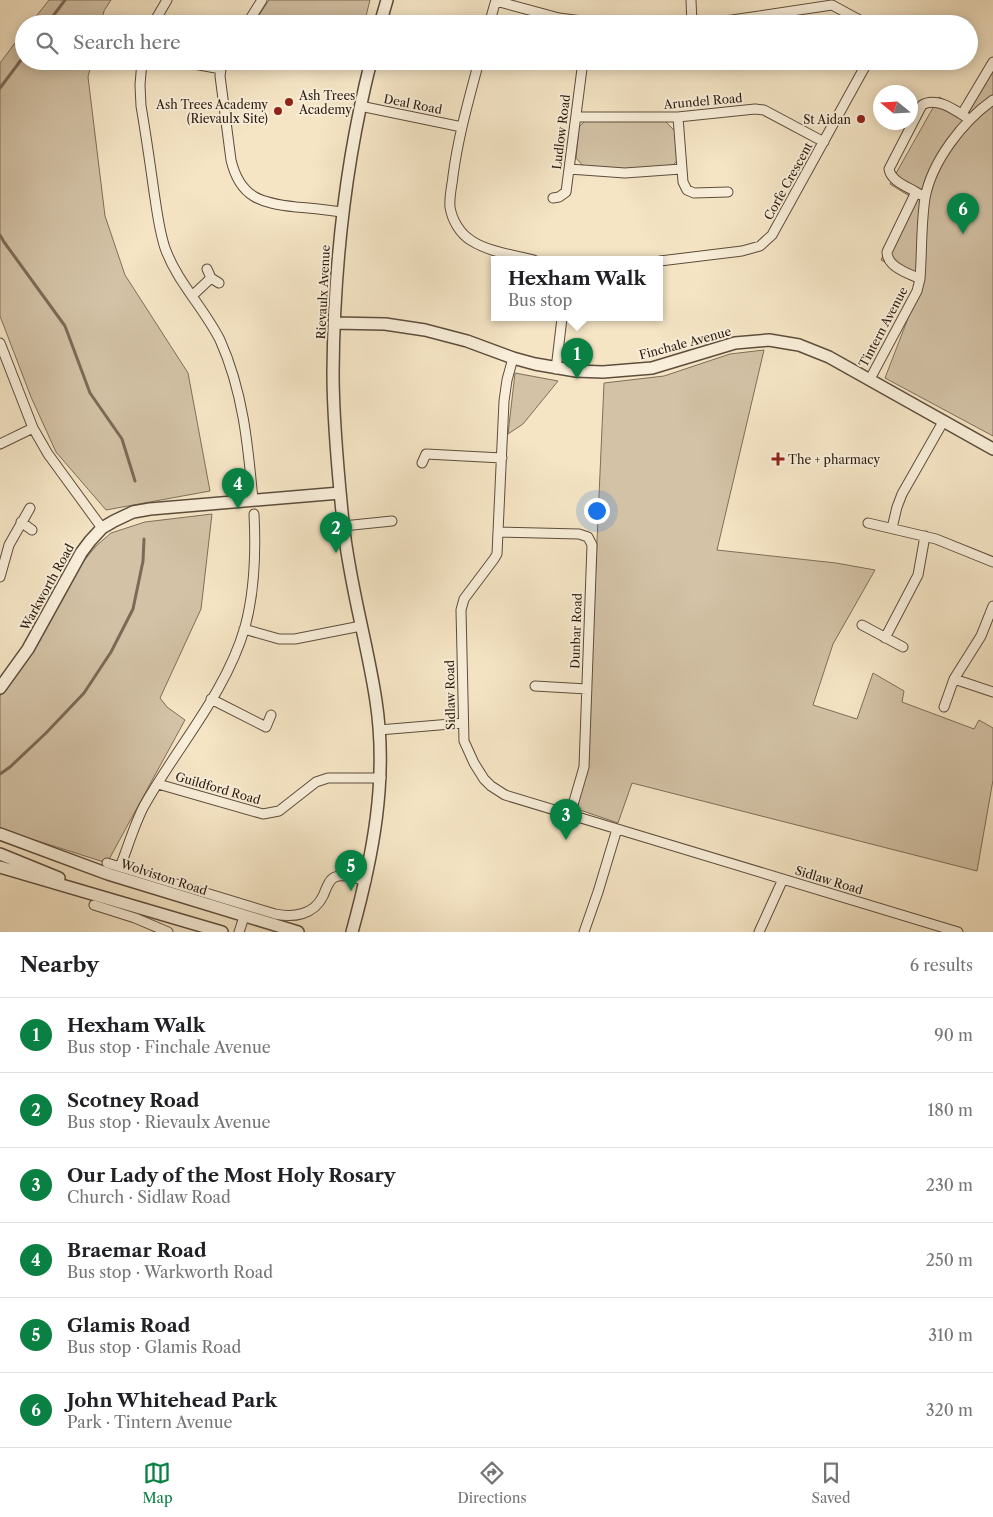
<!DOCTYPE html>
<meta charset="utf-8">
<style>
body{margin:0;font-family:"Libre Caslon Text",serif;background:#f6f6f6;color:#202124}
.compass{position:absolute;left:873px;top:85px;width:45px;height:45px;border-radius:50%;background:#fff;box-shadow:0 2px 12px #0003;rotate:288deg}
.you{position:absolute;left:596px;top:510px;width:18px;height:18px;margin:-12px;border:4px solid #fff;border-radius:50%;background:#1a73e8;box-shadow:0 0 0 8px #1a73e833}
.badge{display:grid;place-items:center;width:32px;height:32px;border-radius:50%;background:#0b8043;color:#fff;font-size:16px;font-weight:700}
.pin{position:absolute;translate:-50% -41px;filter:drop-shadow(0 1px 2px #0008)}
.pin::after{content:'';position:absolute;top:26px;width:18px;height:15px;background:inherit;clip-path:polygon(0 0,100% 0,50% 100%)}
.popup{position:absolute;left:491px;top:256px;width:172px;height:65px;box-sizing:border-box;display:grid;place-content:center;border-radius:0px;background:#fff;filter:drop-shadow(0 1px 4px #0005);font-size:16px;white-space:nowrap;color:#757577}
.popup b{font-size:19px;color:#202124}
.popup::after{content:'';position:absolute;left:50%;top:100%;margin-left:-10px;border:10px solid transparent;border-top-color:#fff}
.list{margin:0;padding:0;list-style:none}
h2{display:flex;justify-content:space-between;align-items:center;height:65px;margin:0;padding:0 20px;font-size:21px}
h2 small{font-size:16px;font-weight:400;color:#757577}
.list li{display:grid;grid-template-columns:32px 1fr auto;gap:15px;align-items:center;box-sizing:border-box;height:75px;padding:0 20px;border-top:1px solid #e0e0e0}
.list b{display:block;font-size:19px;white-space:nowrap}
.list p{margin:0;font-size:16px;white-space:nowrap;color:#757577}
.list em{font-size:16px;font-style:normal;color:#757577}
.icon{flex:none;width:28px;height:28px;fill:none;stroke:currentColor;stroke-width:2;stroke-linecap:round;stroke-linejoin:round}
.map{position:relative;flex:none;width:993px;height:932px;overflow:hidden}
.search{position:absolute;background:#fff;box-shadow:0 2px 12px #0003;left:15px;right:15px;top:15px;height:55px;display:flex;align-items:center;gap:12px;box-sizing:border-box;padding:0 18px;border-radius:28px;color:#757577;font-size:19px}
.sheet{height:515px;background:#fff}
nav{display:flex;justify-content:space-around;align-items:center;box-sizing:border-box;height:70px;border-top:1px solid #e0e0e0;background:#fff;font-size:14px;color:#757577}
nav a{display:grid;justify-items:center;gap:2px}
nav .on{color:#0b8043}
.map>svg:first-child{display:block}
.green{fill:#d3c2a6;stroke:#7f6e5a}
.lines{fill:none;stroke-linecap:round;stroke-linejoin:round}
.stream{stroke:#7b6a57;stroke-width:3}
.minor-casing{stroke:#5e4d3c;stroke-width:11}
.tertiary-casing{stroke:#5e4d3c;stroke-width:14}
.minor{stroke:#f8eed9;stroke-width:9}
.tertiary{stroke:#f8eed9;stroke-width:11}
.poi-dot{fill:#8f2418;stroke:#f8eed9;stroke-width:2}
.labels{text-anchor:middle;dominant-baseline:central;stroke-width:4;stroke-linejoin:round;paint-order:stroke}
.poi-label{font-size:12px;fill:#2b1a0e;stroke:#f8eed9;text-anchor:start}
.street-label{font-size:12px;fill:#2b1a0e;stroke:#f8eed9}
</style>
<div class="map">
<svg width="993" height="932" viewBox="0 0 993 932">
<rect width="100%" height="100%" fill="#f5e5c5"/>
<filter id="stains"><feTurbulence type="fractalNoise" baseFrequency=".004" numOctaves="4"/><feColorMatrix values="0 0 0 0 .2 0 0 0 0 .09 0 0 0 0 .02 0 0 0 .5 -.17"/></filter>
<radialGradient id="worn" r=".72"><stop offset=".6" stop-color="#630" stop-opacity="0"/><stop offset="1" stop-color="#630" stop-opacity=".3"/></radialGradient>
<path class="green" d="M49 0H111L104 11 101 24H30Z
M269 0H370L364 24H253Z
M24 31V61H92L88 77 105 216 125 275 188 373 210 491 106 510 56 452 31 397 0 316V63Z
M993 60V436L885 378 922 282 920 279 881 260 911 197 890 184 939 97 961 108Z
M585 121H665L676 132 678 160 671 167 629 169 584 167 576 158 579 127Z
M764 350 717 550 836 563 875 570 833 644 813 705 857 719 873 673 904 691 902 702 974 729 979 720 993 728V780L977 871 632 783 618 823 577 809 587 767 604 383 664 376 730 354Z
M515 373 558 381 523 424 508 434Z
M212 514 201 609 160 698 167 707 185 720 107 863 0 829V696L22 668 83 562 96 546 111 533 145 522Z"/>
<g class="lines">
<path class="stream" d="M47 24 65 0
M0 88 24 56
M0 235 4 242 65 326 90 393 122 439 135 481
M0 774 10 767 46 733 84 693 111 652 133 609 143 561 144 539"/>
<defs>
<path id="minor" d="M691 0 692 24
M496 1 559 18 606 24
M153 24 167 0
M247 24 262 0
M489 24 496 0
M693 24 732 20 832 5 867 24
M142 61 140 85 141 106C146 135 150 163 154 192 157 211 159 230 165 248 177 282 204 308 220 340 243 391 248 445 253 500
M178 61 221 69
M225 61 221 69 220 76 231 160C240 198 261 203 296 207 311 208 327 210 342 212
M479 61C469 99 458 137 453 176 452 186 449 197 450 207 452 220 460 234 472 241 489 252 514 255 534 260
M360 106 462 127
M962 114 993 62
M576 117H678L755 109 764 110 824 142
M678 117 683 182 687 190 694 193 728 192
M569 169 625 173 681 169
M916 192C906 186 891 181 889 169L922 105C937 96 956 111 969 119
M553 198 559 197 566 192 583 61
M660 261 742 251 760 246 772 235 868 61
M207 269 211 278 219 283
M920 279C908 273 887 267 887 252L916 192 921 195
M192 296 211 278
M0 343 33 428 48 454 102 528
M513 358 507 380 504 401 497 554 494 559 464 599 461 610 464 741 474 763 484 779 491 786 505 795 958 932
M556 369 562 318
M870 379 917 291 920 279C922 252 921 225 925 198 932 161 963 121 993 100
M0 444 33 428
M422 463 426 454 502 458
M21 522 32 530
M868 523 936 539 993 562
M343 526 392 521
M892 528 897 507 902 494 943 422
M499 532 579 534 588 537 592 545 584 767 570 815
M0 577 9 545 30 508
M862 625 903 647
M244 629 279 639H295L361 626
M885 638 918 575 925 536
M954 679 993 692
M535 686 587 689
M211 699 266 727 271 715
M944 707 954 679 981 636 993 606
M379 730 463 723
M158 784 263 814 279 811 316 782 328 778H381
M107 863 275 914C293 918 314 915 323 896 326 890 328 880 335 877 344 873 358 879 366 881
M120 867C128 847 134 825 144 806 177 747 226 693 245 627 255 590 256 552 254 514
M94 905 135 918 168 932
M239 932 244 917
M584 932 598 892 617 829
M759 932 783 879"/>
<path id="tertiary" d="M380 24 387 0
M334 323 385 324 425 330 467 341 513 358 535 364 576 371 603 372 652 368 735 343 769 340 799 345 829 357 993 449
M0 688 28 649 81 553 90 541 102 528 114 521 133 512 150 509 340 493
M0 834 108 874 298 932
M0 854 59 878
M0 867 222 932
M352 932C373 856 388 779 376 701 367 641 349 583 343 522 338 473 333 422 333 372 334 267 345 163 371 61"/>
</defs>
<use href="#minor" class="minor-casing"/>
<use href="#tertiary" class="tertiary-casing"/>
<use href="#minor" class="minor"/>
<use href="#tertiary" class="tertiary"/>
</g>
<g class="poi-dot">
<circle cx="289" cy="102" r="5"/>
<circle cx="278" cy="111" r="5"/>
<circle cx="861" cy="119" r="5"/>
<path d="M775.5 451.5h5v5h5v5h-5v5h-5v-5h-5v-5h5z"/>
</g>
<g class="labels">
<g class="poi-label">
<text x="299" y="95">Ash Trees<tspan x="299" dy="14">Academy</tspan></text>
<text x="268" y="104" text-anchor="end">Ash Trees Academy<tspan x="268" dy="14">(Rievaulx Site)</tspan></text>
<text x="851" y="119" text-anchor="end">St Aidan</text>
<text x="788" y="459">The + pharmacy</text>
</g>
<g class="street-label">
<text transform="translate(703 101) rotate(-5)">Arundel Road</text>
<text transform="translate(413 104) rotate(11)">Deal Road</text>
<text transform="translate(561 132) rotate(-83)">Ludlow Road</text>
<text transform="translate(788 181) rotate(-61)">Corfe Crescent</text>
<text transform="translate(323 292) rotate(-87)">Rievaulx Avenue</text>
<text transform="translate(883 327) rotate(-62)">Tintern Avenue</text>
<text transform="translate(685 343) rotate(-15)">Finchale Avenue</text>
<text transform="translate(47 587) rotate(-61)">Warkworth Road</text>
<text transform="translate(576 631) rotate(-88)">Dunbar Road</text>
<text transform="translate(450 695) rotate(-91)">Sidlaw Road</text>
<text transform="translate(218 788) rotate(16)">Guildford Road</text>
<text transform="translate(164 877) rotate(18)">Wolviston Road</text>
<text transform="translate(829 880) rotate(17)">Sidlaw Road</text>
</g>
</g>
<rect width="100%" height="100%" filter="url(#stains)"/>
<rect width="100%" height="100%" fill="url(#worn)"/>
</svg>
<svg class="compass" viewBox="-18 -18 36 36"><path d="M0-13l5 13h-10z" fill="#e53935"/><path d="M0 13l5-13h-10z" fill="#757577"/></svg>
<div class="you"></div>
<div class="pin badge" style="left:577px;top:379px">1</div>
<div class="popup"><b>Hexham Walk</b>Bus stop</div>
<div class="pin badge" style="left:336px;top:553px">2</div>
<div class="pin badge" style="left:566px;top:840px">3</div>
<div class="pin badge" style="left:238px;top:509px">4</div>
<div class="pin badge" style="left:351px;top:891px">5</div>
<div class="pin badge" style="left:963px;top:234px">6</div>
<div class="search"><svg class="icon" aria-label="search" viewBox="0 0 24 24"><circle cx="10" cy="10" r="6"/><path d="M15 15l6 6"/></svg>Search here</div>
</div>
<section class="sheet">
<h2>Nearby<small>6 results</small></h2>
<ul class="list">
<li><span class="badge">1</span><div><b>Hexham Walk</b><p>Bus stop · Finchale Avenue</p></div><em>90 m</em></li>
<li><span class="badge">2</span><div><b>Scotney Road</b><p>Bus stop · Rievaulx Avenue</p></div><em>180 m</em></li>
<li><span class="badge">3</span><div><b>Our Lady of the Most Holy Rosary</b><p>Church · Sidlaw Road</p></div><em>230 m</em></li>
<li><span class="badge">4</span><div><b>Braemar Road</b><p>Bus stop · Warkworth Road</p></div><em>250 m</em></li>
<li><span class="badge">5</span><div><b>Glamis Road</b><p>Bus stop · Glamis Road</p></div><em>310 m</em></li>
<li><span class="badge">6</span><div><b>John Whitehead Park</b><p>Park · Tintern Avenue</p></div><em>320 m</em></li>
</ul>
</section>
<nav>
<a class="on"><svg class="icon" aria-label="map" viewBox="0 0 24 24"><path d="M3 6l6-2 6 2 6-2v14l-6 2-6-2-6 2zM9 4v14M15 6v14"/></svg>Map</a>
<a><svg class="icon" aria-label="directions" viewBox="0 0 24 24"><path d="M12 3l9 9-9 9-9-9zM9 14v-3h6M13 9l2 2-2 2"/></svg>Directions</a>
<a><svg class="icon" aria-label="saved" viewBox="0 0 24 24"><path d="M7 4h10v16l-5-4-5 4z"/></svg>Saved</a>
</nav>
